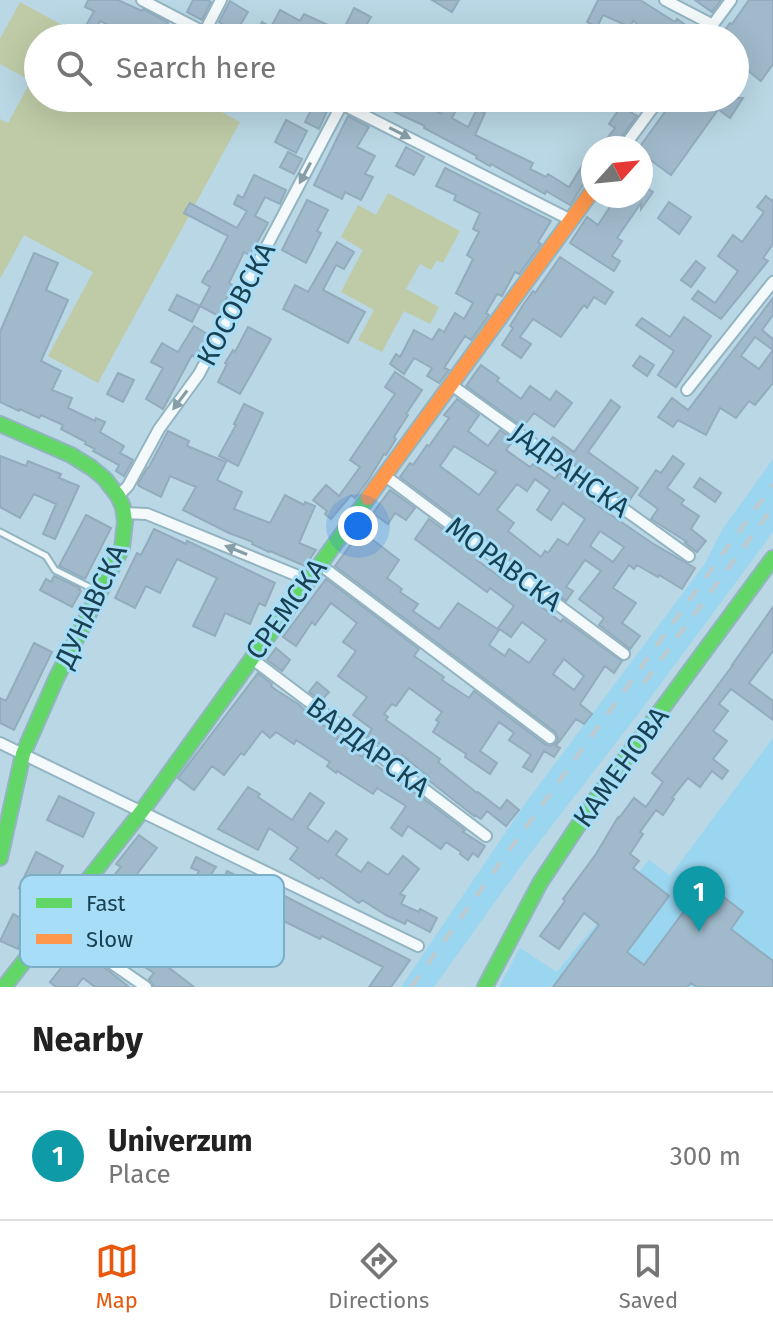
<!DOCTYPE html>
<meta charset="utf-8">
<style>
body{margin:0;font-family:"Fira Sans",sans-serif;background:#f2f2f2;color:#222}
.compass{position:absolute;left:581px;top:136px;width:72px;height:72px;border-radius:50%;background:#fff;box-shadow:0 8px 32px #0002;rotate:63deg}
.you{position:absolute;left:358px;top:526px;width:28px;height:28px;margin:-20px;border:6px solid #fff;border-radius:50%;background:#1a73e8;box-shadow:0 0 0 12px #1a73e833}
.badge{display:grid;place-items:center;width:52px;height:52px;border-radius:50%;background:#ea580c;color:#fff;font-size:26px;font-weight:700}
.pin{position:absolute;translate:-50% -66px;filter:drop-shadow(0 2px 4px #0008)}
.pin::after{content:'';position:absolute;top:42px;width:28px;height:24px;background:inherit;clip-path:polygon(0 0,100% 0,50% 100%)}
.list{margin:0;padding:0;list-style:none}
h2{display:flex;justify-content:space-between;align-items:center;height:104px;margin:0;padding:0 32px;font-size:34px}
h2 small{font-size:26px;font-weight:400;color:#767676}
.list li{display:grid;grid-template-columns:52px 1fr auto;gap:24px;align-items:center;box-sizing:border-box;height:128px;padding:0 32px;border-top:2px solid #e0e0e0}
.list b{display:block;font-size:30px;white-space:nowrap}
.list p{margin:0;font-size:26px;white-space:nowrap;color:#767676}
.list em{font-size:26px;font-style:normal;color:#767676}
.icon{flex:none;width:44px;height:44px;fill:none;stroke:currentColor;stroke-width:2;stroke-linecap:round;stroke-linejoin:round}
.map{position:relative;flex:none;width:773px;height:987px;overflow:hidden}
.search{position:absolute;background:#fff;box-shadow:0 8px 32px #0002;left:24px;right:24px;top:24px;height:88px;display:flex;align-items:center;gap:20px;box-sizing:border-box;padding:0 28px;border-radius:44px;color:#767676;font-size:30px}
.sheet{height:232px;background:#fff}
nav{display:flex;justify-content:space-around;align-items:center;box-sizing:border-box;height:112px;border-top:2px solid #e0e0e0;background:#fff;font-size:22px;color:#767676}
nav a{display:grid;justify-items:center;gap:4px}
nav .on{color:#ea580c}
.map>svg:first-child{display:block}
.built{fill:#9bd6f0}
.green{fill:#becba6}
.building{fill:#a0bacb;stroke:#92acbd;stroke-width:2;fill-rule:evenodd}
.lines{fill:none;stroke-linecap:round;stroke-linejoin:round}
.lane-casing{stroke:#93b4c1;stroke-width:9}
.street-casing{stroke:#93b4c1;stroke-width:14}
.fast-casing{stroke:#93b4c1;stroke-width:18}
.slow-casing{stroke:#93b4c1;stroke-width:18}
.lane{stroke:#f4f9fb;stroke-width:5}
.street{stroke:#f4f9fb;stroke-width:10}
.fast{stroke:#63d668;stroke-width:14}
.slow{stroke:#ff974d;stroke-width:14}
.rail{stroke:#bec9cd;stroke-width:4;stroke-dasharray:14 14;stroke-linecap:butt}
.oneway{fill:#869ea7}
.labels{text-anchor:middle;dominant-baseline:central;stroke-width:6;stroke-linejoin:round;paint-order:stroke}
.street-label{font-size:28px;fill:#184253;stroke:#a7ddf6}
.key{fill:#a7ddf6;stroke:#7caec5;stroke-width:2}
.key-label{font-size:22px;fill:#184253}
</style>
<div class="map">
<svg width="773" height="987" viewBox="0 0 773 987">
<rect width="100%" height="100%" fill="#b9d7e4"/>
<path class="built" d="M773 459V532L639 713 523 863 434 987H401L524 805 704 565 722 530Z
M773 738V987H499L520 948 557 972 649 860 670 876Z"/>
<path class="green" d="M20 2 86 38H38V98H196L240 122 98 383 48 356 93 272 24 235 0 279V119L8 123 31 81 0 64V39Z
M388 193 460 231 443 263 437 260 431 270 420 264 406 289 439 307 430 324 404 311 382 352 358 340 374 310 341 292 363 250 341 237 358 205 376 215Z"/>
<path class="building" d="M88 0H118L142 11 143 9 168 22 167 24 196 38H155L133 26 129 34 100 21 91 37 82 33 94 11 85 7Z
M193 0H208L211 2 202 20 187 12Z
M432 0H459L452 12Z
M598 0H640L675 22 677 19 697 33 695 38H658L633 21 630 27 603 15 597 27 587 22Z
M695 0H721L712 12Z
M749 0H773V64L761 81 747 70 735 86V38H719L730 23 732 24Z
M230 1 248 12 236 32 219 22Z
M354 8 371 17 359 38H353L343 31Z
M280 10 300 21 304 14 339 30 335 38H254L262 22 271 27Z
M270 98H297L292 109Z
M391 98H411L441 114 450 98H462L452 118 468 127 477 109 485 113 475 135 533 163 530 169 546 177 548 174 569 187 582 166 592 171 570 205 546 191 545 194 491 164 490 166 476 158 477 156 424 128 425 126 386 108Z
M675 98H699L717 111 671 175 641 153V145Z
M715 98H743L730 118 711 104Z
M314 104 327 111 319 129 305 122Z
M621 106 637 116 617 143 615 148H611L604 142 615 128 609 124Z
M348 116 369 127 357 147 375 156 365 174 373 177 361 200 345 192 342 199 314 185Z
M286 120 307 131 296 153 275 142Z
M406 147 424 157 414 175 396 166Z
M288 152 302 159 294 174 280 167Z
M445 168 551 221 538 242 541 244 519 274 515 272 502 296 497 294 486 313 489 315 471 340 465 336 444 368 449 370 439 383 427 376 432 368 414 358 404 374 390 364 396 354 400 357 414 330 432 340 439 329 444 332 455 313 464 319 473 303 456 293 473 259 467 255 479 232 473 229 480 213 454 200 456 195 436 186Z
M254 175 286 190 280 204 265 197 255 216 268 223 250 255 244 252 229 283 234 286 222 306 223 307 219 316 200 306 210 287 202 282 208 271H210L228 236 184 213 190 203 237 228 247 211 234 204 238 195 243 198Z
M641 184 653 192 641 209V203L617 238 622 241 612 256 620 261 614 271 570 243 587 217 598 225 617 196H641Z
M766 196 772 201 773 199V244L763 258 768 261 721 319 692 299 698 291 715 303 738 271 718 256 733 235 742 242 764 212 757 207Z
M307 200 328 210 317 231 321 233 306 263 282 250Z
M669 202 691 217 679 234 658 218Z
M337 242 354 252 344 269 336 265 323 290 365 312 348 343 283 309 295 285 308 292Z
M34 253 58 263 46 290 68 300 41 361 61 371 52 390 72 398 68 408 95 421 96 418 105 422 100 432 124 446 120 453 133 460 124 476 116 471 119 465 93 451 95 449 85 444 86 442 61 429 63 425 41 415 39 418 20 409 19 411 0 402V332Z
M560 257 613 292 605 304 594 297 587 308 584 305 561 337 533 319 520 337 531 344 521 358 502 345 513 328 510 326 523 305 533 291 535 293Z
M696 261 705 268 691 287 681 280Z
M177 295 200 306 192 322 169 310Z
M773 298V315L762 330 773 339V383L755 405 749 401 736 418 720 408 706 435 678 420 673 427 658 417 672 398 688 410ZM755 337 773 350 759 369 741 356Z
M684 317 711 336 676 387 658 375 674 351 636 325 642 318 670 337Z
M194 326 209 335 196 358 192 355 163 409 146 399 163 368 151 362 162 343 178 352Z
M248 327 271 339 240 394 218 382 227 364 225 363 233 350 235 352Z
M640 356 654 365 647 376 633 366Z
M481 365 499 378 497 381 521 399 530 386 550 400 556 391 572 403 554 427 534 413 523 427 466 386Z
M395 372 422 390 406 414 408 415 394 437 396 439 386 455 384 454 369 479 355 498 351 495 331 519 325 514 327 511 313 500 326 485 339 496 360 467 350 460 395 394 385 387Z
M118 373 134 380 123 402 107 394Z
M457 399 479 415 468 431 488 446 500 430 514 440 506 450 530 467 533 464 555 479 559 473 595 498 592 502 652 543 695 568 682 589 659 575 658 577 637 565 634 569 629 565 613 588 636 603 622 623 640 636 630 649 599 625 604 618 579 599 601 571 585 560 566 587 573 591 566 601 400 477 410 463 413 465 427 445 429 446 449 418 444 415ZM454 446 496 472 479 495 440 466ZM535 479 550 490 537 510 551 520 563 503 585 519 568 545 558 539 548 553 545 551 541 557 508 531 514 523 497 510 517 484 527 491ZM600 531 624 547 613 562 590 546Z
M611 400 620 407 588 452 638 488 628 502 547 444 553 437 574 452Z
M244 404 263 413 238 466 219 456 236 425 234 424Z
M168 431 189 441 187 446 226 462 217 480 242 492 234 509 270 523 285 495 304 505 305 502 315 506 299 543 316 550 305 566 270 551 269 552 252 544 253 542 229 533 183 510 196 487 170 476 161 497 139 486 138 484 147 468 149 467Z
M0 456 26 466 28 461 45 468 61 474 59 478 79 486 55 539 43 534 56 504 34 494 20 518 0 507Z
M673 456 684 464 667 488 684 500 681 504 699 516 691 529 706 541 697 552 685 543 687 542 651 519 658 509 639 495 656 470 661 473Z
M700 478 721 493 715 502 694 487Z
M390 490 415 508 406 520 395 513 388 524 373 513Z
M86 515 111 528 85 579 59 566Z
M429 519 480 556 477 560 504 580 506 576 540 601 538 604 561 622 563 619 622 661 614 673 605 666 580 704 592 714 584 724 576 719 556 746 560 748 554 757 544 751 532 772 523 767 531 755 509 740 514 733 499 722 480 751 497 763 490 774 465 757 466 754 433 732 439 722 436 720 442 712 409 688 396 706 392 704 384 714 388 717 386 720 440 759 438 762 477 793 478 792 500 809 507 800 519 810 506 826 487 811 481 819 475 815 474 816 427 779 429 777 402 755 400 758 367 736 372 729 353 715 367 697 338 676 356 651 343 642 357 623 331 603 315 625 312 622 296 646 283 637 326 579 419 649 414 656 444 677 442 680 469 698 474 691 545 744 550 746 556 743 558 738 555 732 335 566 361 531 399 560 387 578 402 589 400 592 418 604 413 611 439 629 458 603 499 630 489 645 505 656 509 649 529 663 546 640 522 622 511 637 498 628 514 606 490 588 487 592 415 539ZM564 659 584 676 574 690 553 674Z
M154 529 186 544 187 541 275 583 265 606 259 603 250 624 225 613 215 636 193 626 217 578 177 559 160 593 146 586 135 608 115 598 137 553 141 555Z
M54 576 80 588 79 590 81 591 72 607 40 590 46 579 51 582Z
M773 607V651L749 683 773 701V720L731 689 719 704 728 711 713 731 727 741 713 759 728 771 722 779 712 771 700 787 688 778 672 798 674 799 663 815 656 810 640 832 643 834 630 854 639 861 633 868 669 896 627 952 644 965 705 883 743 912 731 929 773 961V987H697L691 983 687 987H553L599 925 584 913 559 949 540 936 565 901 563 899 596 854 618 817 619 818 634 798 646 807 663 782 652 773 733 665H732Z
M34 643 52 652 14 730 0 723V698L6 701Z
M276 648 290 660 282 671 267 660Z
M258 673 272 684 271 686 276 690 298 704 316 720 339 736 337 739 362 757 364 754 374 761 373 763 377 766 412 790 465 830 463 832 485 846 478 857 473 853 468 860 460 854 461 852 446 842 441 849 408 826 402 836 391 828 406 806 377 788 373 794 337 771 336 773 327 766 330 762 296 740 294 744 276 732 270 738 262 731 244 755 241 753 224 775 212 766 194 790 178 778Z
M317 682 329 692 321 701 309 692Z
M248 787 260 794 258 797 292 820 310 793 324 803 307 828 328 842 336 831 347 839 336 855 361 872 368 862 388 875 403 856 419 869 400 894 405 896 401 904 419 912 420 909 437 918 430 932 407 920 405 924 386 915 362 900 359 903 321 877 319 879 290 859 298 848 269 828 258 850 218 829Z
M59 796 94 813 83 837 47 820Z
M139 835 157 848 127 887 147 902 141 909 172 932 166 940 180 950 168 967 194 987H154L149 979 154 973 140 964 153 944 136 931 142 923 118 904 123 898 107 884 121 867 116 864Z
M36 852 63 866 46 901 19 888Z
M196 857 216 867 200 891 191 886 199 871 191 868Z
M227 871 243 879 233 899 260 912 240 953 224 945 233 927 206 914Z
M275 891 329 919 410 960 391 987H369L383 967 322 936 320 939 265 912Z
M13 914 29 922 18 949 0 941Z
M59 936 109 971 129 987H95L83 978 76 987H56L50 982 64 964 47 952Z"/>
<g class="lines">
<defs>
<path id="lane" d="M0 532 46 556 55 570 99 592"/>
<path id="street" d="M142 0 215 38
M665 0 713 25
M204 33 221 0
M703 38 731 0
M330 98 571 220
M623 148 660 98
M450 384 689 556
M687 390 773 282
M384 475 624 654
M118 496 128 486 159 429 199 374 342 104
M124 513 147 514 308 580
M319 564 550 738
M251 658 486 836
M0 743 418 946
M55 924 146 987"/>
<path id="fast" d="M0 424 71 455 92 468 105 479 118 496 123 507 125 522 122 548 56 679 23 754 0 858
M4 987 142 811 368 498
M485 987 540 883 597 797 773 558"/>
<path id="slow" d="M368 498 593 190"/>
</defs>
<use href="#lane" class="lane-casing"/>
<use href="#street" class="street-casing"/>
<use href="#fast" class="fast-casing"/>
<use href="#slow" class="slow-casing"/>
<use href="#lane" class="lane"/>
<use href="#street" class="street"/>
<use href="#fast" class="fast"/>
<use href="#slow" class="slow"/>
<path class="rail" d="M644 683 773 507
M411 987 773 484"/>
</g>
<defs><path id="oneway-solid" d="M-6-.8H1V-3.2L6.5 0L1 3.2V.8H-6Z" transform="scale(2)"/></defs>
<g class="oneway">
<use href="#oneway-solid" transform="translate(400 133) rotate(27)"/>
<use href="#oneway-solid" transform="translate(305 173) rotate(118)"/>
<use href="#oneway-solid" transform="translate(180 400) rotate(127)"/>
<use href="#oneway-solid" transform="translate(236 550) rotate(-158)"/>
</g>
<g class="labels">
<g class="street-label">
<text transform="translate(236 304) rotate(-62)">КОСОВСКА</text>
<text transform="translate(570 470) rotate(36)">ЈАДРАНСКА</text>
<text transform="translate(504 564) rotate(37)">МОРАВСКА</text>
<text transform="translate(91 606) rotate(-65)">ДУНАВСКА</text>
<text transform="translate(286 609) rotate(-54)">СРЕМСКА</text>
<text transform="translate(368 747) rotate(37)">ВАРДАРСКА</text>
<text transform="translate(621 767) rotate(-54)">КАМЕНОВА</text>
</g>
</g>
<rect x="20" y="875" width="264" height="92" rx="12" class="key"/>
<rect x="36" y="898" width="36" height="10" fill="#63d668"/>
<rect x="36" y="934" width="36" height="10" fill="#ff974d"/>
<g class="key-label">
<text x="86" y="911">Fast</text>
<text x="86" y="947">Slow</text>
</g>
</svg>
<svg class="compass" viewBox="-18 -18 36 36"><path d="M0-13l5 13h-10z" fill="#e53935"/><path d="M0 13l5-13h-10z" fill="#767676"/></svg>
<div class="you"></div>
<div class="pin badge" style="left:699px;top:932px;background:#0f9aa8">1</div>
<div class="search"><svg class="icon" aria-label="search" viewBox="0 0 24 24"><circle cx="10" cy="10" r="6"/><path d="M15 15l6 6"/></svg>Search here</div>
</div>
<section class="sheet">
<h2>Nearby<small></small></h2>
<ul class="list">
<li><span class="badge" style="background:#0f9aa8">1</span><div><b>Univerzum</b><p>Place</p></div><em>300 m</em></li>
</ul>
</section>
<nav>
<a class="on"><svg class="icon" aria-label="map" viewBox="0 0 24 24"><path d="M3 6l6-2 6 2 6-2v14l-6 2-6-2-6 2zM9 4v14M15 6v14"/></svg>Map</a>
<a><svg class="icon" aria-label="directions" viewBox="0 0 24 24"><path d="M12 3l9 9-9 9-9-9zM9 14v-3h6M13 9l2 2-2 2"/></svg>Directions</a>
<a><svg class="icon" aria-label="saved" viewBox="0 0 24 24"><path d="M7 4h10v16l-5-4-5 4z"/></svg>Saved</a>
</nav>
